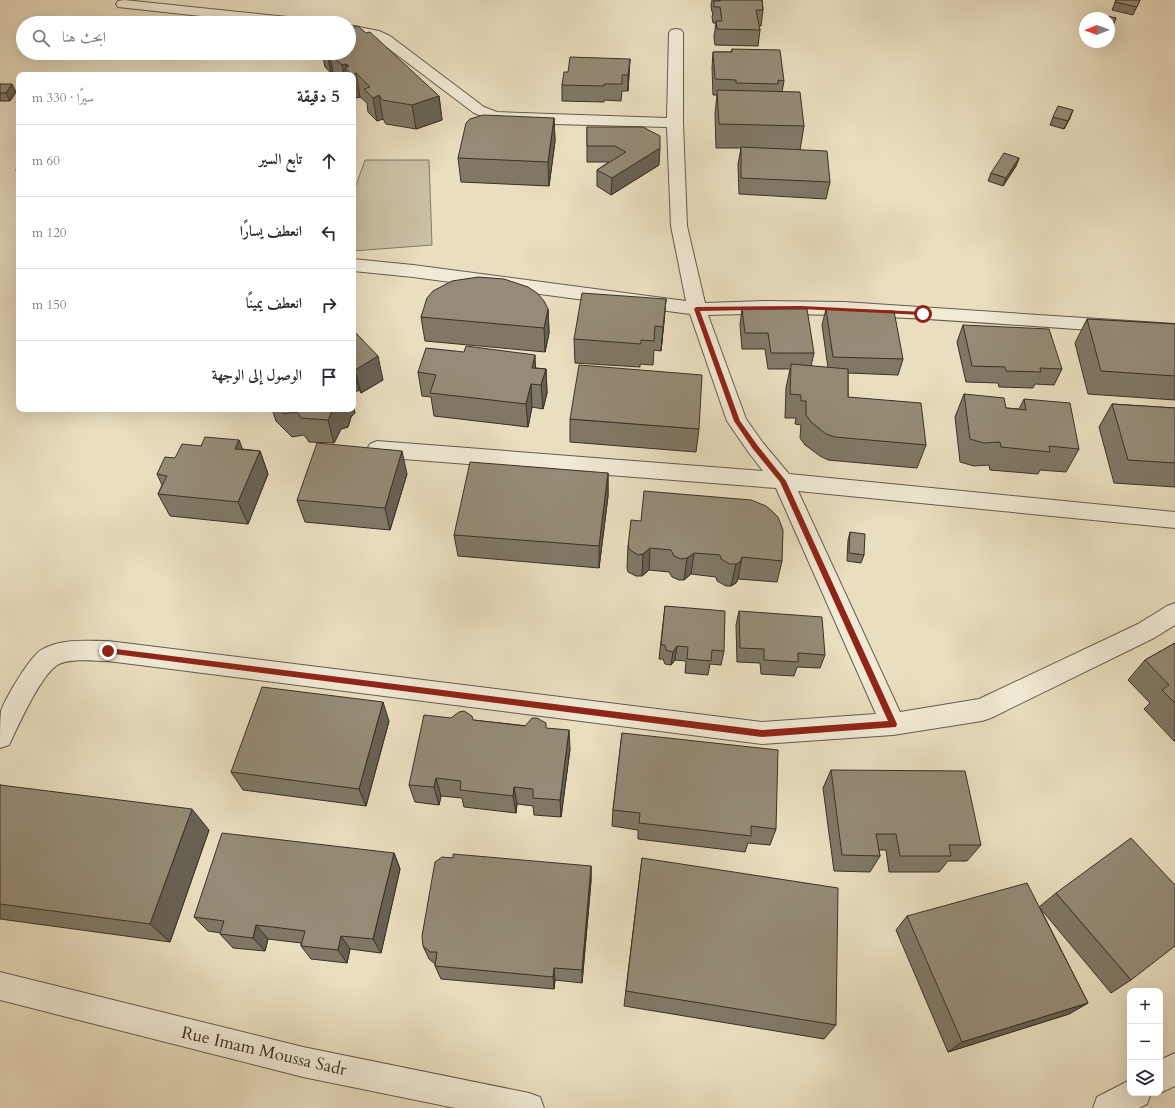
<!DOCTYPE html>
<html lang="ar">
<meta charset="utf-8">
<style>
body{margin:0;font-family:Cardo,Amiri,serif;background:#f2f2f3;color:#2b2b33;direction:rtl}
.controls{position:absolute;right:12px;bottom:12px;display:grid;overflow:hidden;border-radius:8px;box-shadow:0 4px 16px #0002}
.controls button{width:36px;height:36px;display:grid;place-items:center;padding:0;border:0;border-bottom:1px solid #e1e1e2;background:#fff;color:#2b2b33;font:20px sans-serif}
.compass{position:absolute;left:1079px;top:12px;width:36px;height:36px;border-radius:50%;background:#fff;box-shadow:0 4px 16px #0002;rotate:269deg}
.stop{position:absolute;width:12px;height:12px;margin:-9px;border:3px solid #8f2418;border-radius:50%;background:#fff}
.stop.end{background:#8f2418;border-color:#fff;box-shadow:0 1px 4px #0008}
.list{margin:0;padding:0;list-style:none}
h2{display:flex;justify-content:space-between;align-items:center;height:52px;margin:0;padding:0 16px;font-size:17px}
h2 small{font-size:13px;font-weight:400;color:#7c7c81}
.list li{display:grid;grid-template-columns:26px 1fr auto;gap:12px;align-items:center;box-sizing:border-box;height:72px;padding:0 16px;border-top:1px solid #e1e1e2}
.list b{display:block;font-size:15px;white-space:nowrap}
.list em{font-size:13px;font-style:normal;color:#7c7c81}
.icon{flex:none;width:22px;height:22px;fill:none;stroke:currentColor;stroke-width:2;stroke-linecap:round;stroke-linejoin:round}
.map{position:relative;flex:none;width:1175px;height:1108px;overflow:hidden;direction:ltr}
.search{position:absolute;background:#fff;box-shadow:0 4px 16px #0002;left:16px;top:16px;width:340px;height:44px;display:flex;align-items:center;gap:10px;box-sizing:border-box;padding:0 14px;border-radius:22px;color:#7c7c81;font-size:15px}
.panel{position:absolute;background:#fff;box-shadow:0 4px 16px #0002;left:16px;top:72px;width:340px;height:340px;border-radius:8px;direction:rtl}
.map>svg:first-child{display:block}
.green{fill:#cbc1a5;stroke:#827966}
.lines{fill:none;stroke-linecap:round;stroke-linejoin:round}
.street-casing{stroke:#655c4d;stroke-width:2}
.street{fill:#f1ead5;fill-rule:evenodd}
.wall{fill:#807865;stroke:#393127}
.shaded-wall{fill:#686153;stroke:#393127}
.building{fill:#958b76;stroke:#393127}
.route{fill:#8f2418}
.labels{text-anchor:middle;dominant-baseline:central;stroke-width:3.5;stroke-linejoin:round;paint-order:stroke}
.near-street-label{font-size:17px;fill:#393127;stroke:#f1ead5}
</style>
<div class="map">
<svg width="1175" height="1108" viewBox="0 0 1175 1108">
<rect width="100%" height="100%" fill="#e9debf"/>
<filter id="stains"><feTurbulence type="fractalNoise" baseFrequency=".005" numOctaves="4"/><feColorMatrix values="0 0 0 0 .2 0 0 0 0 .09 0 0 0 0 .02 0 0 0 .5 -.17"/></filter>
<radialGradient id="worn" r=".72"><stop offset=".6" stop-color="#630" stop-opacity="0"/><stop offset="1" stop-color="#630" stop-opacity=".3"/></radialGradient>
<path class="green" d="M365 160H429L432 245 353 251V194Z"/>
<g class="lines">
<defs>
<path id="street" d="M124 0 306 19 311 20 313 23H266L118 7 116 4 118 1Z
M349 25 379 31 390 36 484 107 497 112 667 118 669 33 671 30 676 29 681 30 683 33V123L687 226 705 303 765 301 844 302 1175 324V336C1020 326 864 310 708 315L746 419 763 443 789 474 1175 512V528L798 491 900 712 979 699 1138 624 1167 606 1175 603V625L1154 638 991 718 982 721 893 735 762 744 108 661C95 661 71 658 59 664 41 673 18 727 9 745L0 748C0 739 0 720 1 711 6 697 29 658 41 650 61 638 87 641 108 641L762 722 876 714 776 488 377 457 370 454 367 449 370 444 377 441 763 471 749 453 727 421 690 314 413 277 353 271V259L413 265 686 301 671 226 667 127 517 123 495 121 474 113 380 42 370 37 349 33Z
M0 972 303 1047 529 1093 540 1097 544 1108H455L303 1077 0 1000Z
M1175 1053V1086L1160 1093V1060Z
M1130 1080V1093H1151L1147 1104 1139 1108H1093L1097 1097Z"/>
</defs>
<use href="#street" class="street-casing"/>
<use href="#street" class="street"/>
</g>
<path class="wall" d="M712 0H762L763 10 761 26H759L760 30 758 46 715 45 714 37 716 23H713L712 17 713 12H712L711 6Z
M1116 0H1140L1133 15 1112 10Z
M1109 18H1116L1110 33 1109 32Z
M366 33 439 96 442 120 416 129 386 124 383 119 377 121 368 112 367 103 360 97 356 98 353 95V75H334L333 72 331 73 325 67 322 53H349Z
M732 49 784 81 782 92 804 126 800 150 830 182 826 199 739 194 738 164 741 148H716L715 114 717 95H713L712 68 713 52H731Z
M630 59 628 91H622L621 101 604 100V102L562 101V85L568 72Z
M0 84 16 92 10 101H0Z
M1053 117 1070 118 1064 129 1050 125Z
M554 118 555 141 549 186 461 182 458 158Z
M587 127 659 165 611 195 597 186V170L609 162H587Z
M1019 158 1016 166 1003 186 988 181 991 173Z
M19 165V176L16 170Z
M666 299 661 351 654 350 653 365 640 364V367L575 363 574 339Z
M548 309 549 333 545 352 425 341 421 317Z
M742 309 814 353 811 366 828 368 822 325 826 309 903 359 898 375 848 373V397L926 445 917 468 828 460 820 456 805 445 800 438 801 425 795 424 796 418H785L786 388 790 369H768L765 349H742L740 325Z
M1087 319 1175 324V400L1088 394 1075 343Z
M963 325 1062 369 1054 385 1035 384 1033 388 999 387 998 383 966 382 957 342Z
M353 330 383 380 361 393 359 390 353 393Z
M536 368 546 369 547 393 543 409 532 407 528 427 434 416 431 397 422 396 418 372Z
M964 394 1006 408 1019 409 1024 399 1079 449 1066 472 1040 470 1038 474 990 470 989 465 974 466 960 462 955 417Z
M1112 404 1175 408V487L1114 483 1099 427Z
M353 406 355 413 351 417 348 427 341 429 334 443 309 442 304 435 292 437 276 421 272 409H353Z
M570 419 699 429 696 452 570 442Z
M239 440 242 449 260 451 268 474 248 524 170 516 158 494 162 485 157 474 175 458 201 446Z
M608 473V496L599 568 458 556 454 535Z
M407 474 390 530 305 522 297 500Z
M641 521 782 561 777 582 738 579 736 583 731 586H726L717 581 716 577 691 574 684 580H679L672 577 669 572 649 570 642 576H636L628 572 627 568 628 546Z
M850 532 864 555 861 563 847 561 848 540Z
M665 606 724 651 721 665 710 664 708 675 685 673 686 661 675 660 671 665 665 664 663 659H659Z
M739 611 825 655 820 668 797 667 794 676 761 674 760 663 737 662 736 625Z
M1175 643V742L1144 709 1150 703 1128 680 1145 660Z
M473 720 546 728 570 749 561 817 534 815 533 806 517 804 516 813 464 807 462 798 441 796 439 805 415 802 409 785Z
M389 721 366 806 243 790 231 772Z
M622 733 776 829 770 845 748 843 745 852 638 839V830L612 826 613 810Z
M831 770 981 845 967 861H948L939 872H889L886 850H879L880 856 870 872 834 871 823 788Z
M0 785 209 830 170 942 0 919Z
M394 853 400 869 381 953 350 949 347 963 311 959 301 946V943L268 939 265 951 233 948 220 934 221 933 208 931 194 917Z
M642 858 836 1025 824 1039 624 1006Z
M591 866V881L582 983 555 980 554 989 441 979 435 966V964L429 959 423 946Z
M1056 893 1131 980 1111 993 1040 908 1088 1003 1069 1014 948 1052 896 930 907 916 1039 907Z"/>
<path class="shaded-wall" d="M327 53H329L333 72 331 73Z
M630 59 628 91V75Z
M346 64 348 71 345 68 346 75H344L342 65Z
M356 73 360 97 356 98 353 81V75H352Z
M12 84 16 92 10 101 6 93Z
M379 95 383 119 377 121 373 98Z
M439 96 442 120 416 129 412 105Z
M1073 110 1070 118 1064 129 1068 121Z
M554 118 555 141 549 186 548 162Z
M660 148 659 165 611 195 612 178Z
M1019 158 1016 166 1003 186 1006 178Z
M666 299 664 323 661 351 663 327Z
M548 309 549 333 545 352 544 328Z
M535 355 536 378 532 368Z
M378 356 383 380 361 393 355 370Z
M353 366 359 390 353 393Z
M546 369 547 393 543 409 541 385Z
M531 384 532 407 528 427 526 404Z
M353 406 355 413 351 417 348 427 341 429 334 443 328 420 333 409H353Z
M239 440 248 463 235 449Z
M260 451 268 474 248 524 238 502Z
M402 451 407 474 390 530 385 508Z
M608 473V496L599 568V546Z
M650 548 649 570 642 576 643 554Z
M694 553 691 574 684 580 687 558Z
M742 557 738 579 736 583 731 586 736 564Z
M677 646 675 660 671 665 673 652Z
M383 702 389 721 366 806 359 789Z
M569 730 570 749 561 817 560 800Z
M436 778 441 796 439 805 434 787Z
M514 787 517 804 516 813 513 796Z
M192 809 209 830 170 942 150 924Z
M394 853 400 869 381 953 373 939Z
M591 866V881L582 983V970Z
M256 925 268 939 265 951 253 938Z
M341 936 350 949 347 963 338 950Z
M554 968 555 980 554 989 553 977Z
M1088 1003 1069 1014 948 1052 962 1042Z"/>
<path class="building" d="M720 0H762L763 10H756L760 30 717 29 716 21H722L720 7H714V1H720Z
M1116 0H1140L1137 7 1115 2Z
M1103 15 1116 18 1113 25 1109 24V18H1101Z
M358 26 366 33 370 32 439 96 412 105 382 100 379 95 373 98 364 89 370 87 356 73 352 75 345 68 349 66 346 64 342 65 329 53H349V28Z
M732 49 780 50 784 81 778 80V84L736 83V80L715 79 713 52H732Z
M570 57 630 59 628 75H622V84H604V86L562 85 564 72H568Z
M0 84H12L6 93H0Z
M717 90 800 92 804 126 719 124Z
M1058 106 1073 110 1068 121 1053 117Z
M483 115 554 118 548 162 458 158 466 123 470 119Z
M587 127H643L660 136V148L612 178 597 170 626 152 615 146H587Z
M741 147 827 151 830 182 741 178Z
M1004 153 1019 158 1006 178 991 173Z
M19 165V170H16Z
M478 277 504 279 528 287 537 293 544 301 548 309 544 328 421 317 427 298 433 291 452 281Z
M582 293 666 299 663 327 655 326 654 341 641 340V344L574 339Z
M742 309H807L814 353H771L768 333H745Z
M826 309 894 311 903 359 833 357Z
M1087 319 1175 324V376L1101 371Z
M963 325 1049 329 1062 369 1040 368 1041 372 1006 371 1005 367 972 366Z
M353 330 378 356 355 370 353 366Z
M466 346 535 355 532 368 546 369 541 385 531 384 526 404 430 393 436 375 418 372 426 348 464 352Z
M791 364 848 369V397L921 403 926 445 835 437 826 434 811 422 806 415V401H801V395L790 394Z
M579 365 702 375 699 429 570 419Z
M964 394 1004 398 1006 408 1026 410 1024 399 1070 403 1079 449 1049 446 1050 452 1001 447 1000 442 984 443 970 439Z
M1112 404 1175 408V463L1128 460Z
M279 409H333L328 420 301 418 297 412 284 414Z
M205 437 239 440 235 449 260 451 238 502 158 494 167 476 157 474 165 457 175 458 182 444 201 446Z
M317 443 402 451 385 508 297 500Z
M470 462 608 473 599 546 454 535Z
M644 491 751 500 766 506 772 511 778 517 783 530 782 561 742 557 740 562 736 564H730L721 559 720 555 694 553 687 558 681 559 674 556 671 550 650 548 643 554 638 555 630 550 628 546 631 520 641 521Z
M850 532 865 534 864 555 849 553Z
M665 606 725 611 724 651 712 650 711 661 687 659 688 647 677 646 673 652 666 650 665 645H661Z
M739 611 822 617 825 655 798 653V662L764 660V649L740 648Z
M1175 643V703L1162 690 1169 685 1145 660Z
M262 687 383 702 359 789 231 772Z
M464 711 472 716 473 720 525 726 532 718H537L546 723V728L569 730 560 800 533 798V789L514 787 513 796 460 790 461 781 436 778 434 787 409 785 424 715 451 718 459 712Z
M622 733 778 750 776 829 751 826V836L639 823 640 813 613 810Z
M831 770 965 771 981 845H949L951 856H900L896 834H876L880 856 842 855Z
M0 785 192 809 150 924 0 904Z
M222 833 394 853 373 939 341 936 338 950 301 946 305 931 256 925 253 938 220 934 224 921 194 917Z
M1131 838 1175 885V946L1131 980 1056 893Z
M453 854 591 866 582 970 554 968 553 977 435 966 437 952H430L423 946 422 936 435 862 442 857 453 858Z
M642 858 838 888 836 1025 626 991Z
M1027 883 1088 1003 962 1042 907 916Z"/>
<path class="route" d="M801 306 923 312 926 314 923 315 801 309 700 311 740 421 758 446 786 481 897 724 896 727 762 737 106 653 105 651 108 648 762 730 888 721 780 482 753 449 734 421 694 309 696 307Z"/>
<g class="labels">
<g class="near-street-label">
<text transform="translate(264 1051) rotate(13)">Rue Imam Moussa Sadr</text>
</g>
</g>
<rect width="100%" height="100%" filter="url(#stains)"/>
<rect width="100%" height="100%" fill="url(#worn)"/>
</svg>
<div class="controls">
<button>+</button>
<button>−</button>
<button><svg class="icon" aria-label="layers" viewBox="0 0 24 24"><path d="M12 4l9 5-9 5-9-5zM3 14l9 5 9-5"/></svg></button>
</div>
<svg class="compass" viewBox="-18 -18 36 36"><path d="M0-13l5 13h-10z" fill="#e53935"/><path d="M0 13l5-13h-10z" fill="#7c7c81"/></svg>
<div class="stop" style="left:923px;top:314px"></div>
<div class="stop end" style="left:108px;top:651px"></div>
<div class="search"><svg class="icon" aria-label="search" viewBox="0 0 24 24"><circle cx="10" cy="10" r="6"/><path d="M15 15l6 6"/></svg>ابحث هنا</div>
<section class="panel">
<h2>5 دقيقة<small>سيرًا · 330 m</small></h2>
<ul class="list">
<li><svg class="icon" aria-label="ahead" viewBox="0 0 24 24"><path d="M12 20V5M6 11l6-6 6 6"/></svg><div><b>تابع السير</b></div><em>60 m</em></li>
<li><svg class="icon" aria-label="left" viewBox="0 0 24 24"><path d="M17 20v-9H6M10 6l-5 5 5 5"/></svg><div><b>انعطف يسارًا</b></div><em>120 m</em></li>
<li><svg class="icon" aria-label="right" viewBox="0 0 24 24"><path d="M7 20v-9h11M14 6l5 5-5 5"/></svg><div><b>انعطف يمينًا</b></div><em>150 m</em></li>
<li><svg class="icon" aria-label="arrive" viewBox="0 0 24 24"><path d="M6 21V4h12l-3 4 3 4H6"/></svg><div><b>الوصول إلى الوجهة</b></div></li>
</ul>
</section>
</div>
